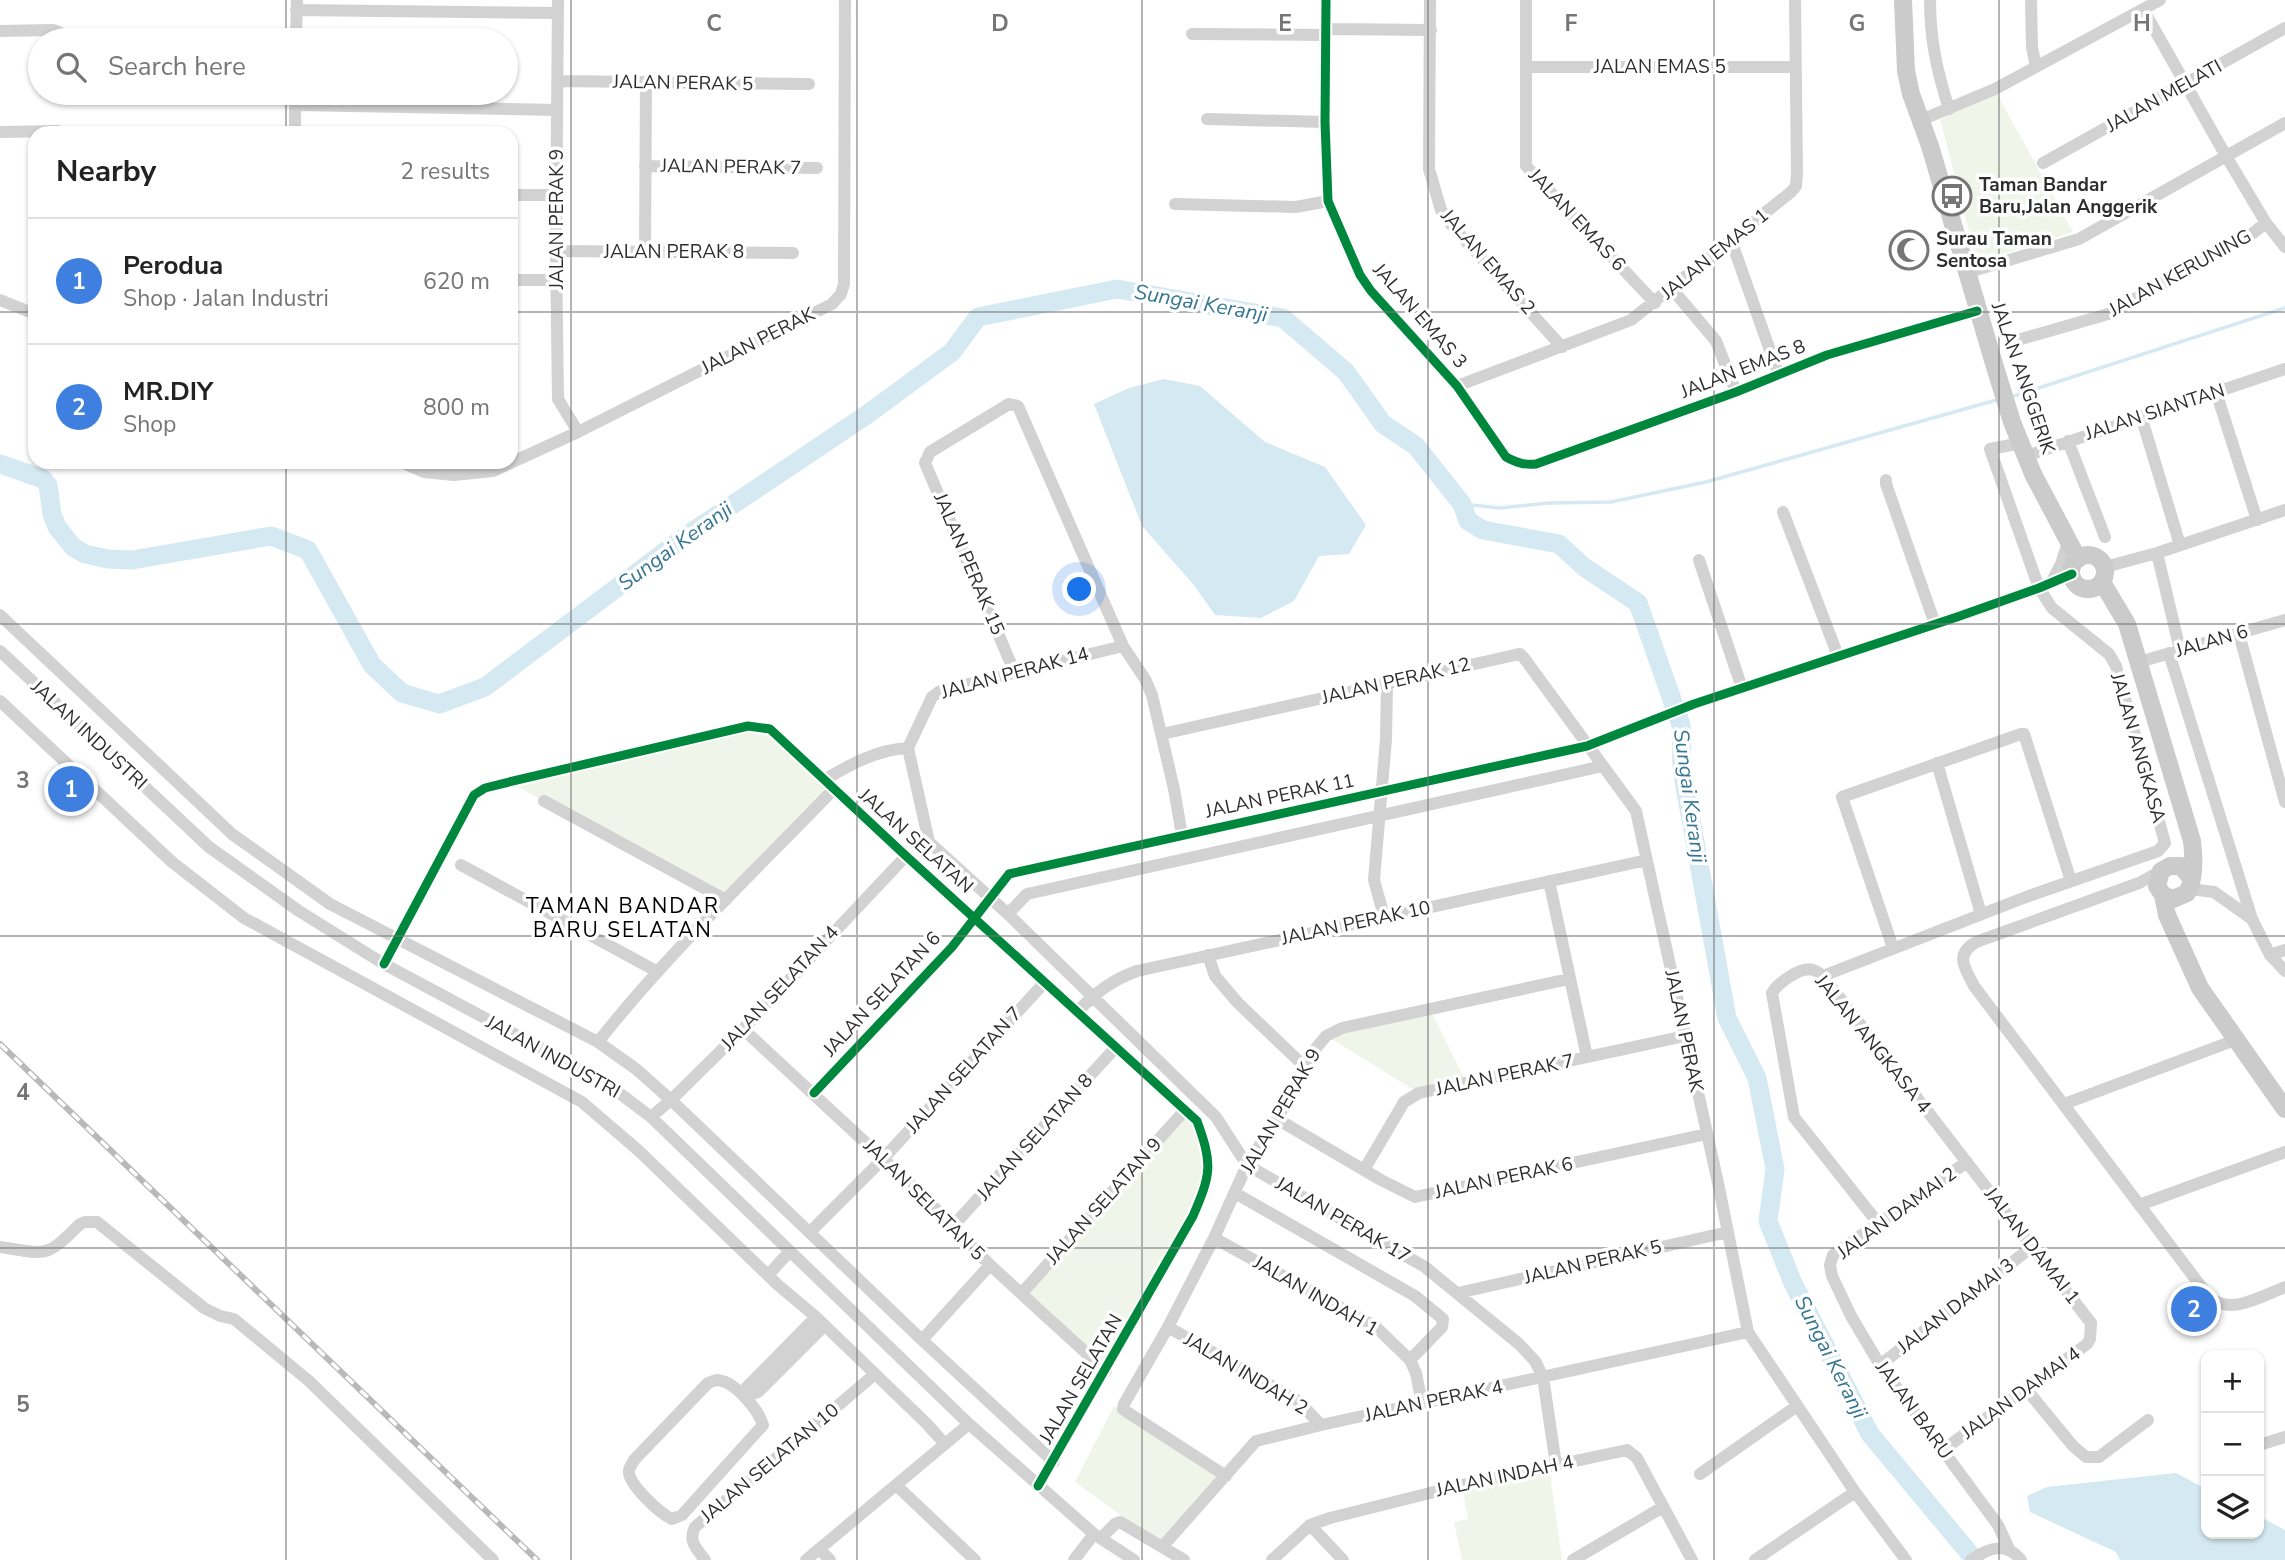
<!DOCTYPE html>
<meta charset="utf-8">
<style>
body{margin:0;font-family:"Nunito Sans",sans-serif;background:#f2f2f2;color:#222}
.controls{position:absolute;right:21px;bottom:21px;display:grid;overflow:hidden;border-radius:14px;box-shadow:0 2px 5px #0004}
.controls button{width:63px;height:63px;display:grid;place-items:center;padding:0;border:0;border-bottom:2px solid #e0e0e0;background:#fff;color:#222;font:35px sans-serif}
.you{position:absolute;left:1080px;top:590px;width:24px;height:24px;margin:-18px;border:5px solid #fff;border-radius:50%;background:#1a73e8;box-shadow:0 0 0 10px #1a73e833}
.badge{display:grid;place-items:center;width:46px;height:46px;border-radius:50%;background:#2563eb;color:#fff;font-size:23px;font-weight:700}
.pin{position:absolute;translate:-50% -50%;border:4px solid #fff;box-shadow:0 2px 7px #0006}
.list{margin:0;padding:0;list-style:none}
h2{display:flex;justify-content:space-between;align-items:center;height:91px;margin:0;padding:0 28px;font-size:30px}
h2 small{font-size:23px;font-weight:400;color:#767676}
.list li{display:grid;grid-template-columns:46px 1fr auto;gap:21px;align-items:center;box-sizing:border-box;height:126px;padding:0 28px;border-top:2px solid #e0e0e0}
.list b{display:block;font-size:26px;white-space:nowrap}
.list p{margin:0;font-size:23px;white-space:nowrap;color:#767676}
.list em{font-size:23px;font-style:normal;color:#767676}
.icon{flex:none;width:38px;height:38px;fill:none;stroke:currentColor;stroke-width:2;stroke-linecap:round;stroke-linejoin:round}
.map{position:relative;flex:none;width:2285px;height:1560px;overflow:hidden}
.search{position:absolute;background:#fff;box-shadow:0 2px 5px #0004;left:28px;top:28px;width:490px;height:77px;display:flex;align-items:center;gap:18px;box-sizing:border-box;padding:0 24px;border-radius:38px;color:#767676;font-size:26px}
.panel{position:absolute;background:#fff;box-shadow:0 2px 5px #0004;left:28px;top:126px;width:490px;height:343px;border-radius:21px}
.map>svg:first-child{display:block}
.green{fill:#f0f5ea}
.water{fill:#d5e9f2}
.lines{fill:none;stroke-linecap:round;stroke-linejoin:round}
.stream{stroke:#d5e9f2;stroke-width:3.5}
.river{stroke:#d5e9f2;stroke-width:19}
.street{stroke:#d2d2d2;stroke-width:12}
.secondary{stroke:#cbcbcb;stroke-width:18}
.rail-casing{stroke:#b9b9b9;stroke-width:6}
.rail{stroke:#fff;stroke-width:3.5;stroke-dasharray:10;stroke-linecap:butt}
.cycleway-casing{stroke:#fff;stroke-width:13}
.cycleway{stroke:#00873e;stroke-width:9}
.grid{fill:none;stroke:#767676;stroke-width:2;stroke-opacity:0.55}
.labels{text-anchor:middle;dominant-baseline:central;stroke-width:7;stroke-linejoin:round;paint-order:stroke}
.street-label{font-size:19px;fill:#2d2d2d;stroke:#fff}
.poi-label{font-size:19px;font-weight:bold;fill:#2d2d2d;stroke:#fff;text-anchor:start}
.water-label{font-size:21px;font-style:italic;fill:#367693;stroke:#fff}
.neighbourhood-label{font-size:21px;letter-spacing:2px;fill:#000;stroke:#fff}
.grid-label{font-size:23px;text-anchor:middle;font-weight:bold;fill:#767676;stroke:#fff;stroke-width:7;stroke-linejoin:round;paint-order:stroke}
</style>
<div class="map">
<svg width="2285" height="1560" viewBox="0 0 2285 1560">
<rect width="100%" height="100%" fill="#fff"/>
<path class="green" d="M1997 94 2073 232 1977 262 1940 119Z
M759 726 833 790 726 900 509 782Z
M1430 1009 1467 1084 1419 1093 1327 1036Z
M1185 1110 1197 1121 1208 1181 1106 1371 1022 1293Z
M1114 1406 1226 1476 1163 1546 1075 1482Z
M1549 1466 1562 1560H1462L1454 1522 1468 1519 1462 1485Z"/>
<path class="water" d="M1164 379 1200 386 1265 442 1325 467 1366 525 1349 554 1319 556 1294 601 1261 618 1215 615 1193 584 1142 526 1094 404 1129 388Z
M2176 1473 2206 1489V1534H2259V1516L2285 1530V1560H2120L2116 1552 2030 1512 2027 1496 2047 1487Z"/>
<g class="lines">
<path class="stream" d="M2011 397 2285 308
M1462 504 1500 508 1549 503 1611 502 1706 482 2000 399"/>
<path class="river" d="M0 464 43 479 48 485 52 514 57 527 73 547 85 554 108 559 132 560 271 536 308 550 372 665 402 693 439 704 485 687 683 538 865 416 952 352 978 317 1117 289 1283 318 1346 372 1383 424 1416 446 1462 504 1468 521 1483 530 1559 544 1584 567 1638 603 1681 725 1682 770 1727 1018 1757 1078 1775 1169 1768 1221 1792 1281 1870 1434 1975 1560"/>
<path class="street" d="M558 0 556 251 558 399 578 432
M1326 0 1325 122 1328 201 1360 275 1371 291 1457 386 1506 457C1517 463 1524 465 1536 464L1736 392 1827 355 1977 311
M1430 0 1429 169 1441 210 1453 227 1562 347
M1526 0V166L1655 303
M1930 0C1930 40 1937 71 1949 109
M2031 0 2032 47 2036 67
M2143 9 2226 156 2266 223 2285 247
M296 10 558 13
M1326 29 1431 30
M0 31 53 30 59 32 62 40
M1192 34 1326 35
M296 40 297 0
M1526 67H1795
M557 81 809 84
M295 105 557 110
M1207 119 1325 122
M1921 120 1995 89 2160 0
M0 132 58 131
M295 133V93
M2043 163 2285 28
M645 166 817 168
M511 195H556
M1175 204 1296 207 1328 201
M1731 240 1778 373
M556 251 793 253
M645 252 646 82
M1966 273 2079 239 2285 123
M511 280H556
M1672 289 1716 341 1736 392
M0 300 35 314
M2011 342 2108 314 2253 233 2266 223
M1457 386 1631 320 1791 192 1796 186 1797 173 1795 0
M2216 392 2257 520
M2141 416 2180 545
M2068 441 2105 537
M2026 456 2285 369
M401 462 424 472 454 475 493 471 578 432 832 304 841 294 844 284 845 0
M1886 480V484L1935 624
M1783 512 1838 656
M2157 553 2180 650
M1699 560 1742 688
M2105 567 2157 553 2285 510
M2051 583 2061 564 2068 542
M0 615 232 834 330 904 598 1042 636 1069 671 1100 922 1340 1054 1462
M2239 634 2285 802
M1123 646 940 691 932 697 908 748 929 842 1008 914 1216 1117 1247 1165 1425 1267 1519 1344 1535 1361 1543 1377 1556 1465
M0 651 209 847 299 911 384 964 606 1083 651 1117 969 1424 1094 1534 1134 1560
M2169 653 2252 919
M2139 662 2285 620
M1014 671 925 463 930 452 1009 404 1018 406 1123 646 1145 679 1152 695 1174 789 1182 835
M0 701 172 862 244 918 582 1102 639 1151 778 1285 816 1317 926 1423 944 1443
M1162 734 1515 655 1520 654 1524 658 1636 811 1718 1183 1748 1332 1855 1492 1906 1560
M1937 763 1981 914
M824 780C851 764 876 750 908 748
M544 801 726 900
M461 865 658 972
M2161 871 2139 883 1976 942C1954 955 1965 968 1974 986L2209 1297C2230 1316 2262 1296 2285 1287
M1549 881 1587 1057
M2190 889 2214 892 2252 919 2270 955 2285 971
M1008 914 1027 894 1603 766
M1384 916 1374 880 1386 739 1387 683
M1893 948 1842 797 2021 734H2024L2071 881
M1208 955 1215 976 1238 1003 1305 1067
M2270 955 2285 950
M384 964 474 795 485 788 509 782 748 726 770 729 906 856 1197 1121C1213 1165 1211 1174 1193 1216L1038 1486
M1823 976 2026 897 2158 851 2165 843 2116 666 2109 654 2052 608 2039 588 1990 449 2021 443
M1077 1012C1095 993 1112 980 1137 971L1647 860
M743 1029 921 1194 990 1265 1106 1371
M598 1042C669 952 754 872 833 790
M814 1093 952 947 1009 874 1587 746 1694 704 1957 617 2039 588 2072 574
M2064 1104 2238 1039
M651 1117 671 1100 743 1029 906 856
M1277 1119 1381 1180 1415 1197 1707 1134
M1967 1162 1833 1255 1830 1265 1832 1276 1851 1316 1880 1365 1998 1525 2009 1549
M1364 1170 1404 1102 1419 1093 1685 1036
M1235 1193 1415 1296 1443 1319 1442 1327 1410 1360
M2139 1205 2285 1152
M1878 1223 1794 1117 1772 993C1778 983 1801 966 1813 970 1817 971 1820 974 1823 976L2091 1323 2090 1339 2087 1344 1943 1450
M953 1226 1116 1047
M810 1232 883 1159 1045 982
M1214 1238 1376 1327 1410 1360 1416 1373 1422 1404
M0 1247C47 1254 45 1259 80 1224L85 1222H97L204 1308 220 1316 234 1319 309 1381 493 1560
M769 1274 790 1251
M1022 1293 1185 1110
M1458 1293 1728 1232
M1168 1327 1298 1401 1321 1425
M922 1340 990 1265
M1880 1365 2032 1247
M716 1380C734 1380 758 1409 763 1425L682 1515 672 1519C661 1514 626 1483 629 1470 630 1466 633 1463 634 1460L708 1383Z
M2026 1389 2073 1446 2086 1457H2099L2148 1420
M745 1397 747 1387 816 1317
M745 1397 758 1392 824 1326
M2259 1445 2285 1437
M1700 1474 1797 1406
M1226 1476 1127 1412 1123 1409 1124 1404 1168 1327 1214 1238 1247 1165 1277 1119 1316 1048 1326 1036 1342 1028 1569 979
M896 1485 975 1560
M1310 1525 1343 1560
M1101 1538 1115 1524 1120 1522 1184 1560
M1163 1546 1256 1441 1321 1425 1748 1332
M819 1549 830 1560
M705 1560C696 1548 688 1541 695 1527L875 1374
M806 1560 969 1424
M1074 1560 1094 1534
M1272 1560 1310 1525 1330 1518 1462 1485 1627 1450 1637 1458 1692 1560
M1573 1560 1663 1507
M1755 1560 1855 1492
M1971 1560C1988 1548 2006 1541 2021 1560"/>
<path class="secondary" d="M1903 0 1906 71 1911 94 1930 146 1995 367 2012 422 2033 474 2078 559
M2071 572a17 17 0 1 1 34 0a17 17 0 1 1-34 0Z
M2102 582 2127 624 2192 841C2194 857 2195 879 2187 893L2173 899 2163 895 2157 886 2161 871 2170 866H2181L2191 878
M2163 895 2167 915 2200 988 2285 1109"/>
<defs>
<path id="rail" d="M0 1044 537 1560"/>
</defs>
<use href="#rail" class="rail-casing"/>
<use href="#rail" class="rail"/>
<defs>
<path id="cycleway" d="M1326 0 1325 122 1328 201 1360 275 1371 291 1457 386 1506 457C1517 463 1524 465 1536 464L1736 392 1827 355 1977 311
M384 964 474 795 485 788 509 782 748 726 770 729 906 856 1197 1121C1213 1165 1211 1174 1193 1216L1038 1486
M814 1093 952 947 1009 874 1587 746 1694 704 1957 617 2039 588 2072 574"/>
</defs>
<use href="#cycleway" class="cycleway-casing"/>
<use href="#cycleway" class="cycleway"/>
</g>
<path class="grid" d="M286 0V40M571 0V1560M857 0V1560M1142 0V1560M1428 0V1560M1714 0V1560M1999 0V1560M286 93V133M0 312H35M511 312H2285M286 462V1560M0 624H2285M0 936H2285M0 1248H2285"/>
<defs>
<symbol id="bus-ring" viewBox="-11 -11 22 22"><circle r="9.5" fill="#fff" stroke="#767676" stroke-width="1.5"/><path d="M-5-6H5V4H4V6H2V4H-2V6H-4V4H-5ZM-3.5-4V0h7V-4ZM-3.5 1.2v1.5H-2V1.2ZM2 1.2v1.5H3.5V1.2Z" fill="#767676"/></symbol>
<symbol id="mosque-ring" viewBox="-11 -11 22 22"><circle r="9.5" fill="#fff" stroke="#767676" stroke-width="1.5"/><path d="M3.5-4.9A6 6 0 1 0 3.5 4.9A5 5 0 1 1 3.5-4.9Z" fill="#767676"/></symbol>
</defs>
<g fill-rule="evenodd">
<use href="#bus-ring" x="1930" y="174" width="44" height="44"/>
<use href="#mosque-ring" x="1887" y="228" width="44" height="44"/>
</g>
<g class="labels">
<g class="street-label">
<text x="1660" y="67">JALAN EMAS 5</text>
<text transform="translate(683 83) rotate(1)">JALAN PERAK 5</text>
<text transform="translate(2164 96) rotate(-29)">JALAN MELATI</text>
<text transform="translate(731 167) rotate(1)">JALAN PERAK 7</text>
<text transform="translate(557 219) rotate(-90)">JALAN PERAK 9</text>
<text transform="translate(1577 220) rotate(47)">JALAN EMAS 6</text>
<text x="674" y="252">JALAN PERAK 8</text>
<text transform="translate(1715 254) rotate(-39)">JALAN EMAS 1</text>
<text transform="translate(1488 262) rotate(49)">JALAN EMAS 2</text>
<text transform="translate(2180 273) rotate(-29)">JALAN KERUNING</text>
<text transform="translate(1420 316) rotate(49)">JALAN EMAS 3</text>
<text transform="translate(758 341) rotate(-27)">JALAN PERAK</text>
<text transform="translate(1743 369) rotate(-21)">JALAN EMAS 8</text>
<text transform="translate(2023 378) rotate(71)">JALAN ANGGERIK</text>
<text transform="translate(2155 412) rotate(-18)">JALAN SIANTAN</text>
<text transform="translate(969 564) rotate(67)">JALAN PERAK 15</text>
<text transform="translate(2212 641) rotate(-16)">JALAN 6</text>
<text transform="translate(1015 673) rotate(-15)">JALAN PERAK 14</text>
<text transform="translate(1396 681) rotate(-13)">JALAN PERAK 12</text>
<text transform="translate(89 735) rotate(43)">JALAN INDUSTRI</text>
<text transform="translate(2138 748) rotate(74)">JALAN ANGKASA</text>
<text transform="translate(1280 796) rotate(-12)">JALAN PERAK 11</text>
<text transform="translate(916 841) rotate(42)">JALAN SELATAN</text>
<text transform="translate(1356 923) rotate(-12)">JALAN PERAK 10</text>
<text transform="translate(780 988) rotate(-47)">JALAN SELATAN 4</text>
<text transform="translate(882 994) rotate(-47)">JALAN SELATAN 6</text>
<text transform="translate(1684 1031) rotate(78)">JALAN PERAK</text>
<text transform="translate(1873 1044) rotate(51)">JALAN ANGKASA 4</text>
<text transform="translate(553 1057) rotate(29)">JALAN INDUSTRI</text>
<text transform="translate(964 1070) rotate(-48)">JALAN SELATAN 7</text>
<text transform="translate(1505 1075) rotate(-12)">JALAN PERAK 7</text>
<text transform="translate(1281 1111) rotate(-60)">JALAN PERAK 9</text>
<text transform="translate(1035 1137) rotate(-48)">JALAN SELATAN 8</text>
<text transform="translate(1504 1178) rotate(-12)">JALAN PERAK 6</text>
<text transform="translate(924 1200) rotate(45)">JALAN SELATAN 5</text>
<text transform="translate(1104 1201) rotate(-48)">JALAN SELATAN 9</text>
<text transform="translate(1897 1213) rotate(-36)">JALAN DAMAI 2</text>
<text transform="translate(1343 1220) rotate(30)">JALAN PERAK 17</text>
<text transform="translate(2032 1246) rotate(52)">JALAN DAMAI 1</text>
<text transform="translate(1593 1262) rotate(-13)">JALAN PERAK 5</text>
<text transform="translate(1316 1296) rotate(30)">JALAN INDAH 1</text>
<text transform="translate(1956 1306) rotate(-38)">JALAN DAMAI 3</text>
<text transform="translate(1246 1374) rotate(31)">JALAN INDAH 2</text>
<text transform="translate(1081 1379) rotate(-60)">JALAN SELATAN</text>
<text transform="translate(2021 1393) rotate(-36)">JALAN DAMAI 4</text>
<text transform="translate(1434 1401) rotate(-12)">JALAN PERAK 4</text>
<text transform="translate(1914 1410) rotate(54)">JALAN BARU</text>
<text transform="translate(770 1463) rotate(-40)">JALAN SELATAN 10</text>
<text transform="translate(1505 1476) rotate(-12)">JALAN INDAH 4</text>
</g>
<g class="poi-label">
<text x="1979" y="185">Taman Bandar<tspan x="1979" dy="22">Baru,Jalan Anggerik</tspan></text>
<text x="1936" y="239">Surau Taman<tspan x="1936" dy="22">Sentosa</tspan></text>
</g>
<g class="water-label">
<text transform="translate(1201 303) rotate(10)">Sungai Keranji</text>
<text transform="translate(675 546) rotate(-36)">Sungai Keranji</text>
<text transform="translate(1690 796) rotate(82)">Sungai Keranji</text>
<text transform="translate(1831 1357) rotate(63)">Sungai Keranji</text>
</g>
<g class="neighbourhood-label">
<text x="623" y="906">TAMAN BANDAR<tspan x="623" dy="24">BARU SELATAN</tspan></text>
</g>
</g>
<g class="grid-label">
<text x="714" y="31">C</text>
<text x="1000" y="31">D</text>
<text x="1285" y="31">E</text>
<text x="1571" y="31">F</text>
<text x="1857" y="31">G</text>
<text x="2142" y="31">H</text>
<text x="23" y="788">3</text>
<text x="23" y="1100">4</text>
<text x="23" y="1412">5</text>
</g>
</svg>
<div class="controls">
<button>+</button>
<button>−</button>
<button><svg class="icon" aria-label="layers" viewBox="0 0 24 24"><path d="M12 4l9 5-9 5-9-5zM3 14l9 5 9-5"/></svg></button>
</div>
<div class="you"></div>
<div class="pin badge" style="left:71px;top:789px;background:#3f7fe0">1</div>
<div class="pin badge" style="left:2194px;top:1309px;background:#3f7fe0">2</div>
<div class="search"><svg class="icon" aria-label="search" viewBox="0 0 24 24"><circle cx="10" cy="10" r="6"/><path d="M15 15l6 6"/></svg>Search here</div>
<section class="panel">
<h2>Nearby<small>2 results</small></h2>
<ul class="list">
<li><span class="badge" style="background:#3f7fe0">1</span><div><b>Perodua</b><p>Shop · Jalan Industri</p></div><em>620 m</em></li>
<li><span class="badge" style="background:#3f7fe0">2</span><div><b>MR.DIY</b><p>Shop</p></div><em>800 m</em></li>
</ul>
</section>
</div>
